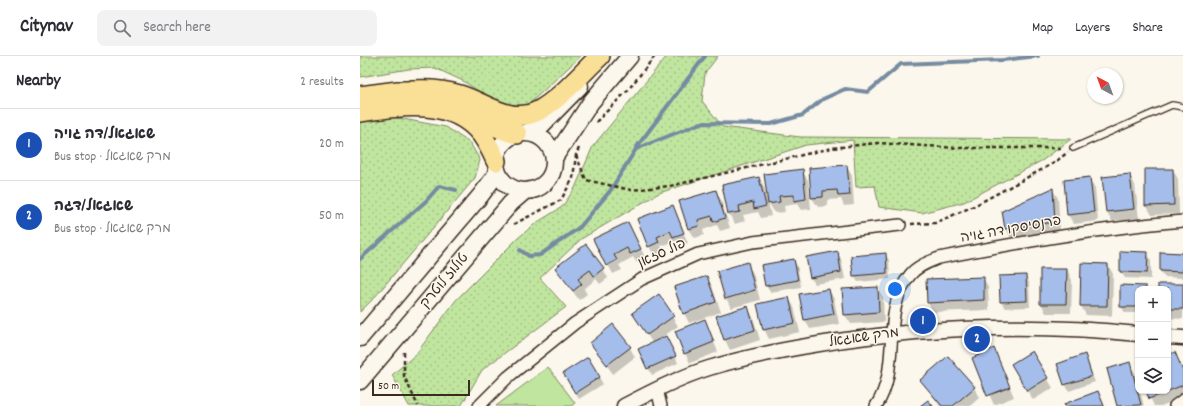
<!DOCTYPE html>
<meta charset="utf-8">
<style>
body{margin:0;font-family:Dekko,"Playpen Sans Hebrew",sans-serif;background:#f2f2f3;color:#2b2b33}
.controls{position:absolute;right:12px;bottom:12px;display:grid;overflow:hidden;border-radius:8px;box-shadow:0 1px 3px #0004}
.controls button{width:36px;height:36px;display:grid;place-items:center;padding:0;border:0;border-bottom:1px solid #e1e1e2;background:#fff;color:#2b2b33;font:20px sans-serif}
.compass{position:absolute;left:727px;top:12px;width:36px;height:36px;border-radius:50%;background:#fff;box-shadow:0 1px 3px #0004;rotate:319deg}
.scale{position:absolute;left:12px;bottom:10px;width:98px;box-sizing:border-box;padding-left:4px;border:2px solid #3b2a1e;border-top:0;font-size:11px;line-height:14px;white-space:nowrap;color:#3b2a1e;-webkit-text-stroke:3px #fbf7ec;paint-order:stroke}
.you{position:absolute;left:535px;top:233px;width:14px;height:14px;margin:-10px;border:3px solid #fff;border-radius:50%;background:#1a73e8;box-shadow:0 0 0 6px #1a73e833}
.badge{display:grid;place-items:center;width:26px;height:26px;border-radius:50%;background:#0f766e;color:#fff;font-size:13px;font-weight:700}
.pin{position:absolute;translate:-50% -50%;border:2px solid #fff;box-shadow:0 1px 4px #0006}
.list{margin:0;padding:0;list-style:none}
h2{display:flex;justify-content:space-between;align-items:center;height:52px;margin:0;padding:0 16px;font-size:17px}
h2 small{font-size:13px;font-weight:400;color:#7c7c81}
.list li{display:grid;grid-template-columns:26px 1fr auto;gap:12px;align-items:center;box-sizing:border-box;height:72px;padding:0 16px;border-top:1px solid #e1e1e2}
.list b{display:block;font-size:15px;white-space:nowrap}
.list p{margin:0;font-size:13px;white-space:nowrap;color:#7c7c81}
.list em{font-size:13px;font-style:normal;color:#7c7c81}
.icon{flex:none;width:22px;height:22px;fill:none;stroke:currentColor;stroke-width:2;stroke-linecap:round;stroke-linejoin:round}
.map{position:relative;flex:none;width:823px;height:350px;overflow:hidden}
header{display:flex;align-items:center;gap:24px;box-sizing:border-box;height:56px;padding:0 20px;background:#fff;border-bottom:1px solid #e1e1e2}
header strong{font-size:19px}
nav{display:flex;gap:22px;margin-inline-start:auto;font-size:14px}
.search{width:280px;height:36px;background:#f2f2f3;display:flex;align-items:center;gap:10px;box-sizing:border-box;padding:0 14px;border-radius:8px;color:#7c7c81;font-size:15px}
main{display:flex}
aside{flex:1;background:#fff}
.map>svg:first-child{display:block}
.grass{fill:url(#grass-dots);stroke:#7e885e}
.park{fill:#c0e59f;stroke:#7e885e}
.shadow{fill:#0003}
.lines{fill:none;stroke-linecap:round;stroke-linejoin:round}
.stream{stroke:#768ba1;stroke-width:4}
.building{fill:#a4bdea;stroke:#3b2a1e}
.service-casing{stroke:#3b2a1e;stroke-width:8}
.minor-casing{stroke:#3b2a1e;stroke-width:14}
.tertiary-casing{stroke:#3b2a1e;stroke-width:17}
.secondary-casing{stroke:#3b2a1e;stroke-width:19}
.trunk-casing{stroke:#3b2a1e;stroke-width:22}
.path{stroke:#3b2a1e;stroke-width:2.5;stroke-dasharray:4 3;stroke-linecap:butt}
.service{stroke:#fbf7ec;stroke-width:5.5}
.minor{stroke:#fbf7ec;stroke-width:11}
.tertiary{stroke:#fbf7ec;stroke-width:14}
.secondary{stroke:#fbf7ec;stroke-width:16}
.trunk{stroke:#fadf96;stroke-width:19}
.labels{text-anchor:middle;dominant-baseline:central;stroke-width:3;stroke-linejoin:round;paint-order:stroke}
.street-label{font-size:14px;fill:#3b2a1e;stroke:#fbf7ec}
</style>
<header>
<strong>Citynav</strong>
<div class="search"><svg class="icon" aria-label="search" viewBox="0 0 24 24"><circle cx="10" cy="10" r="6"/><path d="M15 15l6 6"/></svg>Search here</div>
<nav><a>Map</a><a>Layers</a><a>Share</a></nav>
</header>
<main>
<aside>
<h2>Nearby<small>2 results</small></h2>
<ul class="list">
<li><span class="badge" style="background:#1a4fb4">1</span><div><b>שאגאל/דה גויה</b><p>Bus stop · מרק שאגאל</p></div><em>20 m</em></li>
<li><span class="badge" style="background:#1a4fb4">2</span><div><b>שאגאל/דגה</b><p>Bus stop · מרק שאגאל</p></div><em>50 m</em></li>
</ul>
</aside>
<div class="map">
<svg width="823" height="350" viewBox="0 0 823 350">
<defs>
<pattern id="grass-dots" width="8" height="8" patternUnits="userSpaceOnUse"><rect width="8" height="8" fill="#c0e59f"/><path d="M2 2h.1M6 6h.1" fill="none" stroke="#a6c588" stroke-width="1.8" stroke-linecap="round"/></pattern>
</defs>
<rect width="100%" height="100%" fill="#fbf7ec"/>
<filter id="ink" filterUnits="userSpaceOnUse"><feTurbulence type="fractalNoise" baseFrequency=".025" numOctaves="2"/><feDisplacementMap in="SourceGraphic" scale="8" xChannelSelector="R" yChannelSelector="G"/><feConvolveMatrix kernelMatrix="1 2 1 2 8 2 1 2 1" color-interpolation-filters="sRGB"/></filter>
<g filter="url(#ink)">
<path class="grass" d="M0 0H221L169 48 151 53 134 45 103 25 75 12 49 13 0 21Z
M307 0H358L345 17 342 45 363 71 440 81 711 83 683 104 604 146 562 157 519 151 515 130 496 131 493 84 446 89 299 137 221 183 180 222 206 251 122 314 101 350H49L32 319 56 298 96 244 158 182 176 167 202 151 215 132 233 90Z
M27 60 86 71 110 87 120 104 115 122 14 242 0 256V64Z"/>
<path class="park" d="M188 311 215 347 211 350H136Z"/>
<path class="shadow" d="M487 110 492 120 494 149 484 150 481 143 467 144 468 150 458 151 452 142Z
M813 114 818 123 819 158 792 159 786 149Z
M442 115 448 124 451 153 441 154 437 148 424 150 425 156 415 157 408 146 411 160 401 162 398 156 383 159 385 165 375 168 369 158 363 130 399 122 404 131 407 143 408 142Z
M770 119 775 129 779 163 752 165 747 156Z
M729 122 735 132 738 165 714 168 708 159Z
M692 133 698 142 700 176 651 182 646 173Z
M356 135 361 144 370 172 360 175 357 169 343 174 344 179 335 182 329 173 321 146Z
M312 150 328 187 319 190 316 185 301 190 304 196 294 200 289 190Z
M273 177 286 203 277 207 273 201 259 209 262 214 253 218 234 183Z
M477 197 481 203 485 223 455 228 451 222 448 202Z
M787 197 791 204V223L765 222 761 216Z
M525 198 529 204 530 223 498 226 494 220Z
M823 198V222L804 221 801 215Z
M434 204 437 210 441 231 410 236 406 230 402 210Z
M387 208 393 217 400 244 371 252 366 242Z
M748 209 753 218 752 260 726 259 721 250Z
M196 212 243 213 248 222 240 228 236 223 224 233 227 238 219 244Z
M707 214 712 224 711 257H686L681 247Z
M665 220 669 226 670 251 645 252 641 246Z
M346 221 352 230 361 256 329 267 324 257Z
M623 222 628 231 629 254 574 256 568 247Z
M823 229V263L808 262V233H799Z
M761 230 785 231 786 233H778V257H765L761 250Z
M517 232 523 241 524 266 491 268 485 259Z
M469 234 474 243 479 268 450 273 445 264Z
M299 240 318 270 298 284 310 288 318 307 292 319 279 294 293 288 279 266Z
M429 242 434 251 440 276 409 283 404 273Z
M387 251 393 261 400 284 370 294 365 284 357 261Z
M345 264 358 296 330 307 325 297Z
M231 287 270 292 275 301 253 318Z
M634 294 654 341 634 349 613 302Z
M672 296 693 332 673 344 652 308Z
M815 298 823 314V341L801 350H794L787 335H808V300Z
M725 300 735 326 709 335 705 328Z
M588 301 614 332 620 341 610 350H580L561 324Z
M228 303 243 328 219 343 204 317Z
M769 308 775 317 778 335H780L784 350H758L748 313Z
M738 336 745 350H706Z"/>
<g class="lines">
<path class="stream" d="M276 92 345 0
M160 194 169 200 180 199 220 171 250 135 276 93 341 67 411 68 443 59 463 43 485 33 508 36 541 8 643 4 678 0
M0 203 66 145 79 130 96 134"/>
</g>
<path class="building" d="M487 109 490 139 478 140 477 134 463 135V141L451 142 449 112Z
M443 113 446 143 434 145V139L419 140 420 146 408 148 404 118Z
M785 113H813L814 149 785 150Z
M770 118 774 153 746 156 742 121Z
M399 121 406 150 394 153 393 146 379 150 380 156 368 158 362 129Z
M730 121 734 156 707 159 704 124Z
M693 132 695 166 645 173 642 155Z
M356 134 365 162 353 166 352 160 338 164 339 170 328 173 319 145Z
M313 149 324 177 313 181 310 175 297 181 299 186 288 191 277 163Z
M268 166 281 193 270 198 267 192 254 199 257 204 246 210 233 183Z
M226 188 244 212 234 220 230 214 218 223 222 228 213 235 195 212Z
M478 195 481 216 450 222 446 201Z
M760 195 788 196 787 217 760 216Z
M800 196 823 197V216L800 215Z
M526 197 527 217 493 220 491 200Z
M434 203 438 224 405 230 401 209Z
M388 206 395 234 365 243 357 215Z
M721 207 748 208 747 250H720Z
M680 213H707L706 248H680Z
M666 219 667 245 640 246 639 220Z
M347 220 356 246 323 258 314 231Z
M624 221V244L567 247 566 223Z
M798 228H823V253H808V233H798Z
M760 229 786 230V233H778V251H760Z
M518 231 519 256 484 259 482 233Z
M469 233 474 258 444 264 439 238Z
M299 238 314 260 287 279 272 257Z
M429 241 435 267 403 274 397 248Z
M388 250 395 274 364 284 356 260Z
M345 263 354 286 324 298 315 275Z
M253 268 271 291 247 309 230 287Z
M306 280 316 300 287 313 278 293Z
M634 292 650 331 627 340 612 302Z
M672 295 688 322 667 335 651 308Z
M815 296 823 315V329L789 343 786 335H808V299Z
M725 298 732 320 704 329 697 308Z
M588 300 615 331 593 350H582L560 324Z
M228 301 240 321 215 337 203 317Z
M770 306 781 349 757 350 747 313Z
M738 335 744 350H705L704 348Z
M568 344 573 350H560Z"/>
<g class="lines">
<defs>
<path id="service" d="M713 92 812 49 823 51"/>
<path id="minor" d="M297 333 301 350
M119 350 148 321 215 267 282 223 338 198 393 186 540 169
M516 350C542 311 520 256 550 219 557 210 569 206 579 202 660 186 741 172 823 165
M815 350 823 344"/>
<path id="tertiary" d="M808 281 823 282
M264 350C291 336 320 321 349 312 385 301 422 294 459 288 565 271 671 267 778 278"/>
<path id="secondary" d="M166 77 181 70 220 30
M136 106a29 29 0 1 1 58 0a29 29 0 1 1-58 0Z
M194 102 231 46 270 0
M0 282 121 139 135 120 137 113
M0 325 151 147 165 135 175 133"/>
<path id="trunk" d="M52 34C69 33 84 34 100 39 126 47 150 69 178 55 200 43 222 17 240 0
M0 40 38 35H64
M99 47C121 61 130 71 157 78
M0 56C40 50 92 41 121 78 127 86 132 96 136 105"/>
</defs>
<use href="#service" class="service-casing"/>
<use href="#minor" class="minor-casing"/>
<use href="#tertiary" class="tertiary-casing"/>
<use href="#secondary" class="secondary-casing"/>
<use href="#trunk" class="trunk-casing"/>
<path class="path" d="M236 66 268 34 295 0
M216 99 226 124 271 134 310 130 472 92 517 87 598 92H704
M154 168 201 144 213 122 216 99 219 92
M551 168 575 167 614 150 694 107 708 96
M44 296V320L58 350"/>
<use href="#service" class="service"/>
<use href="#minor" class="minor"/>
<use href="#tertiary" class="tertiary"/>
<use href="#secondary" class="secondary"/>
<use href="#trunk" class="trunk"/>
</g>
</g>
<g class="labels">
<g class="street-label">
<text transform="translate(651 174) rotate(-10)">פרנסיסקו דה גויה</text>
<text transform="translate(302 198) rotate(-25)">פול סזאן</text>
<text transform="translate(85 225) rotate(-50)">טולוז לוטרק</text>
<text transform="translate(504 282) rotate(-8)">מרק שאגאל</text>
</g>
</g>
</svg>
<div class="controls">
<button>+</button>
<button>−</button>
<button><svg class="icon" aria-label="layers" viewBox="0 0 24 24"><path d="M12 4l9 5-9 5-9-5zM3 14l9 5 9-5"/></svg></button>
</div>
<svg class="compass" viewBox="-18 -18 36 36"><path d="M0-13l5 13h-10z" fill="#e53935"/><path d="M0 13l5-13h-10z" fill="#7c7c81"/></svg>
<div class="scale">50 m</div>
<div class="you"></div>
<div class="pin badge" style="left:563px;top:265px;background:#1a4fb4">1</div>
<div class="pin badge" style="left:617px;top:283px;background:#1a4fb4">2</div>
</div>
</main>
